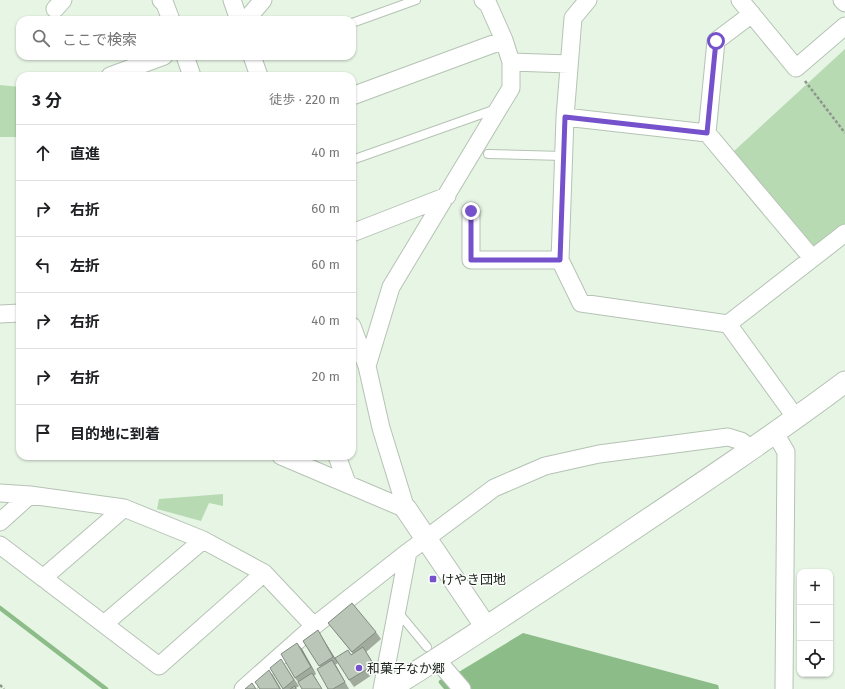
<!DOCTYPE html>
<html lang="ja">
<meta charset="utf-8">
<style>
body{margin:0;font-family:"Fira Sans","Noto Sans JP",sans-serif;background:#f6f6f6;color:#202124}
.controls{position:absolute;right:12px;bottom:12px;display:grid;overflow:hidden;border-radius:8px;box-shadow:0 1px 3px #0004}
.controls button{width:36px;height:36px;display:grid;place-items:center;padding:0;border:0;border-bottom:1px solid #e0e0e0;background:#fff;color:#202124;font:20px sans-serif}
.stop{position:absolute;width:12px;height:12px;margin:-9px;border:3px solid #7552cb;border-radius:50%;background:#fff}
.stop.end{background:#7552cb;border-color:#fff;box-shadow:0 1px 4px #0008}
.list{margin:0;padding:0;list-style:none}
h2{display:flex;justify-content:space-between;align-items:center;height:52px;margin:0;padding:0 16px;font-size:17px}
h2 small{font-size:13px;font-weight:400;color:#757577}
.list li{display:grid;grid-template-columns:26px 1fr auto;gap:12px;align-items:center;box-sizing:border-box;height:56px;padding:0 16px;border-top:1px solid #e0e0e0}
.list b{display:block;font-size:15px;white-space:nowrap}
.list em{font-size:13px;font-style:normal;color:#757577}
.icon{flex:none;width:22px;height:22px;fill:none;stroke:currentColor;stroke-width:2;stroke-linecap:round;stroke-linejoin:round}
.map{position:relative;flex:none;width:845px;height:689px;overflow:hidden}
.search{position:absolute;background:#fff;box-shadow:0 1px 3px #0004;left:16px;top:16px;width:340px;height:44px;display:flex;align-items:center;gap:10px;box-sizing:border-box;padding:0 14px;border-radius:12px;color:#757577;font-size:15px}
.panel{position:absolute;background:#fff;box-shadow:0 1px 3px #0004;left:16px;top:72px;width:340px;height:388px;border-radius:12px}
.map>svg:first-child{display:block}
.green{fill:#b7dab3}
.water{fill:#8cbc88}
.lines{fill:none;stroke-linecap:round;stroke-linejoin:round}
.stream{stroke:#8cbc88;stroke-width:4.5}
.service-casing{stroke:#b5c3b4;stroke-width:10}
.minor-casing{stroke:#b5c3b4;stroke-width:19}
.tertiary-casing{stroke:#b5c3b4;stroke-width:23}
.path{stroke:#8c968a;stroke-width:2.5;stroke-dasharray:3 2;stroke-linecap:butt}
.service{stroke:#fff;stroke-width:8}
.minor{stroke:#fff;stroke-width:17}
.tertiary{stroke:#fff;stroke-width:21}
.wall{fill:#a0ab9e}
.shaded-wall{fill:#828b81}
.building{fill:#bac7b8;stroke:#828b81}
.route{stroke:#7552cb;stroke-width:5}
.poi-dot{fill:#7552cb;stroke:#fbfefb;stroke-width:1.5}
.labels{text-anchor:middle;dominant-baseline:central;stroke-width:3;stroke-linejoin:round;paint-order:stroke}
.poi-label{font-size:13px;fill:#212620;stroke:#fbfefb;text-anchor:start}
</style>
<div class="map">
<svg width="845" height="689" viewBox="0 0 845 689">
<rect width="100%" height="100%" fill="#e7f5e5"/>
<path class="green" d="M845 49V224L814 249 733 152Z
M0 85 20 87V137H0Z
M223 494V506L209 503 201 521 157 509 159 499Z"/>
<path class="water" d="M523 633 718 685 719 689H471L457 673Z"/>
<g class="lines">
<path class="stream" d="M0 608 106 689
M441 682 447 689"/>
<defs>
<path id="service" d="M352 23 416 0
M488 154 563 156
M352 160 496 109
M397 611 427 647"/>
<path id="minor" d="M161 0 165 4 171 20
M232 0 239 20
M588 0 573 18 565 117 560 260 581 303 728 324 845 233
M740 0 796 68 845 26
M842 0 845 3
M55 9 63 0
M246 20 263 0
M185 56 192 76
M252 56 259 76
M511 62 569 64
M110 76 164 56
M352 96 504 40
M565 117 707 133 812 258
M707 133 716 41 752 14
M471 211V260H560
M352 233 447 196
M0 314 20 313
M728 324 796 418
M352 326 367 366 381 428 406 509
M367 366 391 287 511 88V62L504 40 488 4 483 0
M775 433 786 452 784 689
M281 456 406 509
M337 456 347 483
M0 493 30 495 124 508 203 540 264 573 314 626
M0 522 30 495
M0 545 159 666 264 573
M43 578 124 508
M104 624 203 540
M437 660 462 689
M243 689 314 626 408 552 494 488 545 466 599 454 728 437 741 441 752 449
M382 689 408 552"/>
<path id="tertiary" d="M406 509 486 627
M389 689C457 647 523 603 589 559 675 501 762 444 845 382"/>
</defs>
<use href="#service" class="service-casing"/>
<use href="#minor" class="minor-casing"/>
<use href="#tertiary" class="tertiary-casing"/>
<path class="path" d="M805 81 845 133
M0 685 4 689"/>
<use href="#service" class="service"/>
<use href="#minor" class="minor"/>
<use href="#tertiary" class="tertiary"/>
</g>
<path class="wall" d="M328 623 376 632 381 639 366 652 378 671 354 687 349 680 353 654Z
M318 630 322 637 338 663 335 665 349 689H328L320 667 303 641Z
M302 649 316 674 314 676 317 680 298 682 295 678Z
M285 666 299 686 296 688 297 689H283L270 668Z"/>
<path class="shaded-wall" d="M318 630 322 637 338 663 333 657Z
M297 643 302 649 316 674 311 667Z
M332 660 337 667 349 689 345 682Z
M269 670 274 677 281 689H280Z"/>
<path class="building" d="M352 603 376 632 352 652 328 623Z
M318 630 333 657 319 666 303 641Z
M297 643 311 667 295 678 281 654Z
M363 647 374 665 349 680 335 658 348 650 351 655Z
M281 659 294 680 283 689 270 668Z
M332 660 345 682 333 689H328L317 669Z
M269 670 280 689H260L255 682Z
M312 673 322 689H302L298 682Z
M252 683 256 689H245Z
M295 686 296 689H290Z"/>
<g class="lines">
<path class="route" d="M471 211V260H560L565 117 707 133 716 41"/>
</g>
<g class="poi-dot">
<rect x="429" y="575" width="8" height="8" rx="2"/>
<circle cx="359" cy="668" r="4"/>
</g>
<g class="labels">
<g class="poi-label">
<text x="441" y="579">けやき団地</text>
<text x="367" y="668">和菓子なか郷</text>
</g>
</g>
</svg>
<div class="controls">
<button>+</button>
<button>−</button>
<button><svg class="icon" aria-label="locate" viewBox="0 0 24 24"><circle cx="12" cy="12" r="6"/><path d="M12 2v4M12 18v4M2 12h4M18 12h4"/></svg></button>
</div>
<div class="stop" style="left:716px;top:41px"></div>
<div class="stop end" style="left:471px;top:211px"></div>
<div class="search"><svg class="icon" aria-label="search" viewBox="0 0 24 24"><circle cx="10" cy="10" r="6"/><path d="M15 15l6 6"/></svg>ここで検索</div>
<section class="panel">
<h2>3 分<small>徒歩 · 220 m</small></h2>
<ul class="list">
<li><svg class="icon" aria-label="ahead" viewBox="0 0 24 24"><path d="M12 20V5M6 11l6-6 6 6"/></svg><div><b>直進</b></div><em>40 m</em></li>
<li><svg class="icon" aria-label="right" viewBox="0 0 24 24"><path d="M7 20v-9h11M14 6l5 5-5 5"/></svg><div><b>右折</b></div><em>60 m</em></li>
<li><svg class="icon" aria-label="left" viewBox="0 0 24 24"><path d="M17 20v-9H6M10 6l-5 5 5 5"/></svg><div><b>左折</b></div><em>60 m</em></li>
<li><svg class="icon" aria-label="right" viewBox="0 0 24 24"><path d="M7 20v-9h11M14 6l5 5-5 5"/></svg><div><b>右折</b></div><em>40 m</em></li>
<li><svg class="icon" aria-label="right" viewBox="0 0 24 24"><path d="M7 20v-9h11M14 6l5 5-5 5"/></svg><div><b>右折</b></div><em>20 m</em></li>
<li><svg class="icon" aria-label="arrive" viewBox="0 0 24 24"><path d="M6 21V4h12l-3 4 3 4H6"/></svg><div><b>目的地に到着</b></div></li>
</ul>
</section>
</div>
